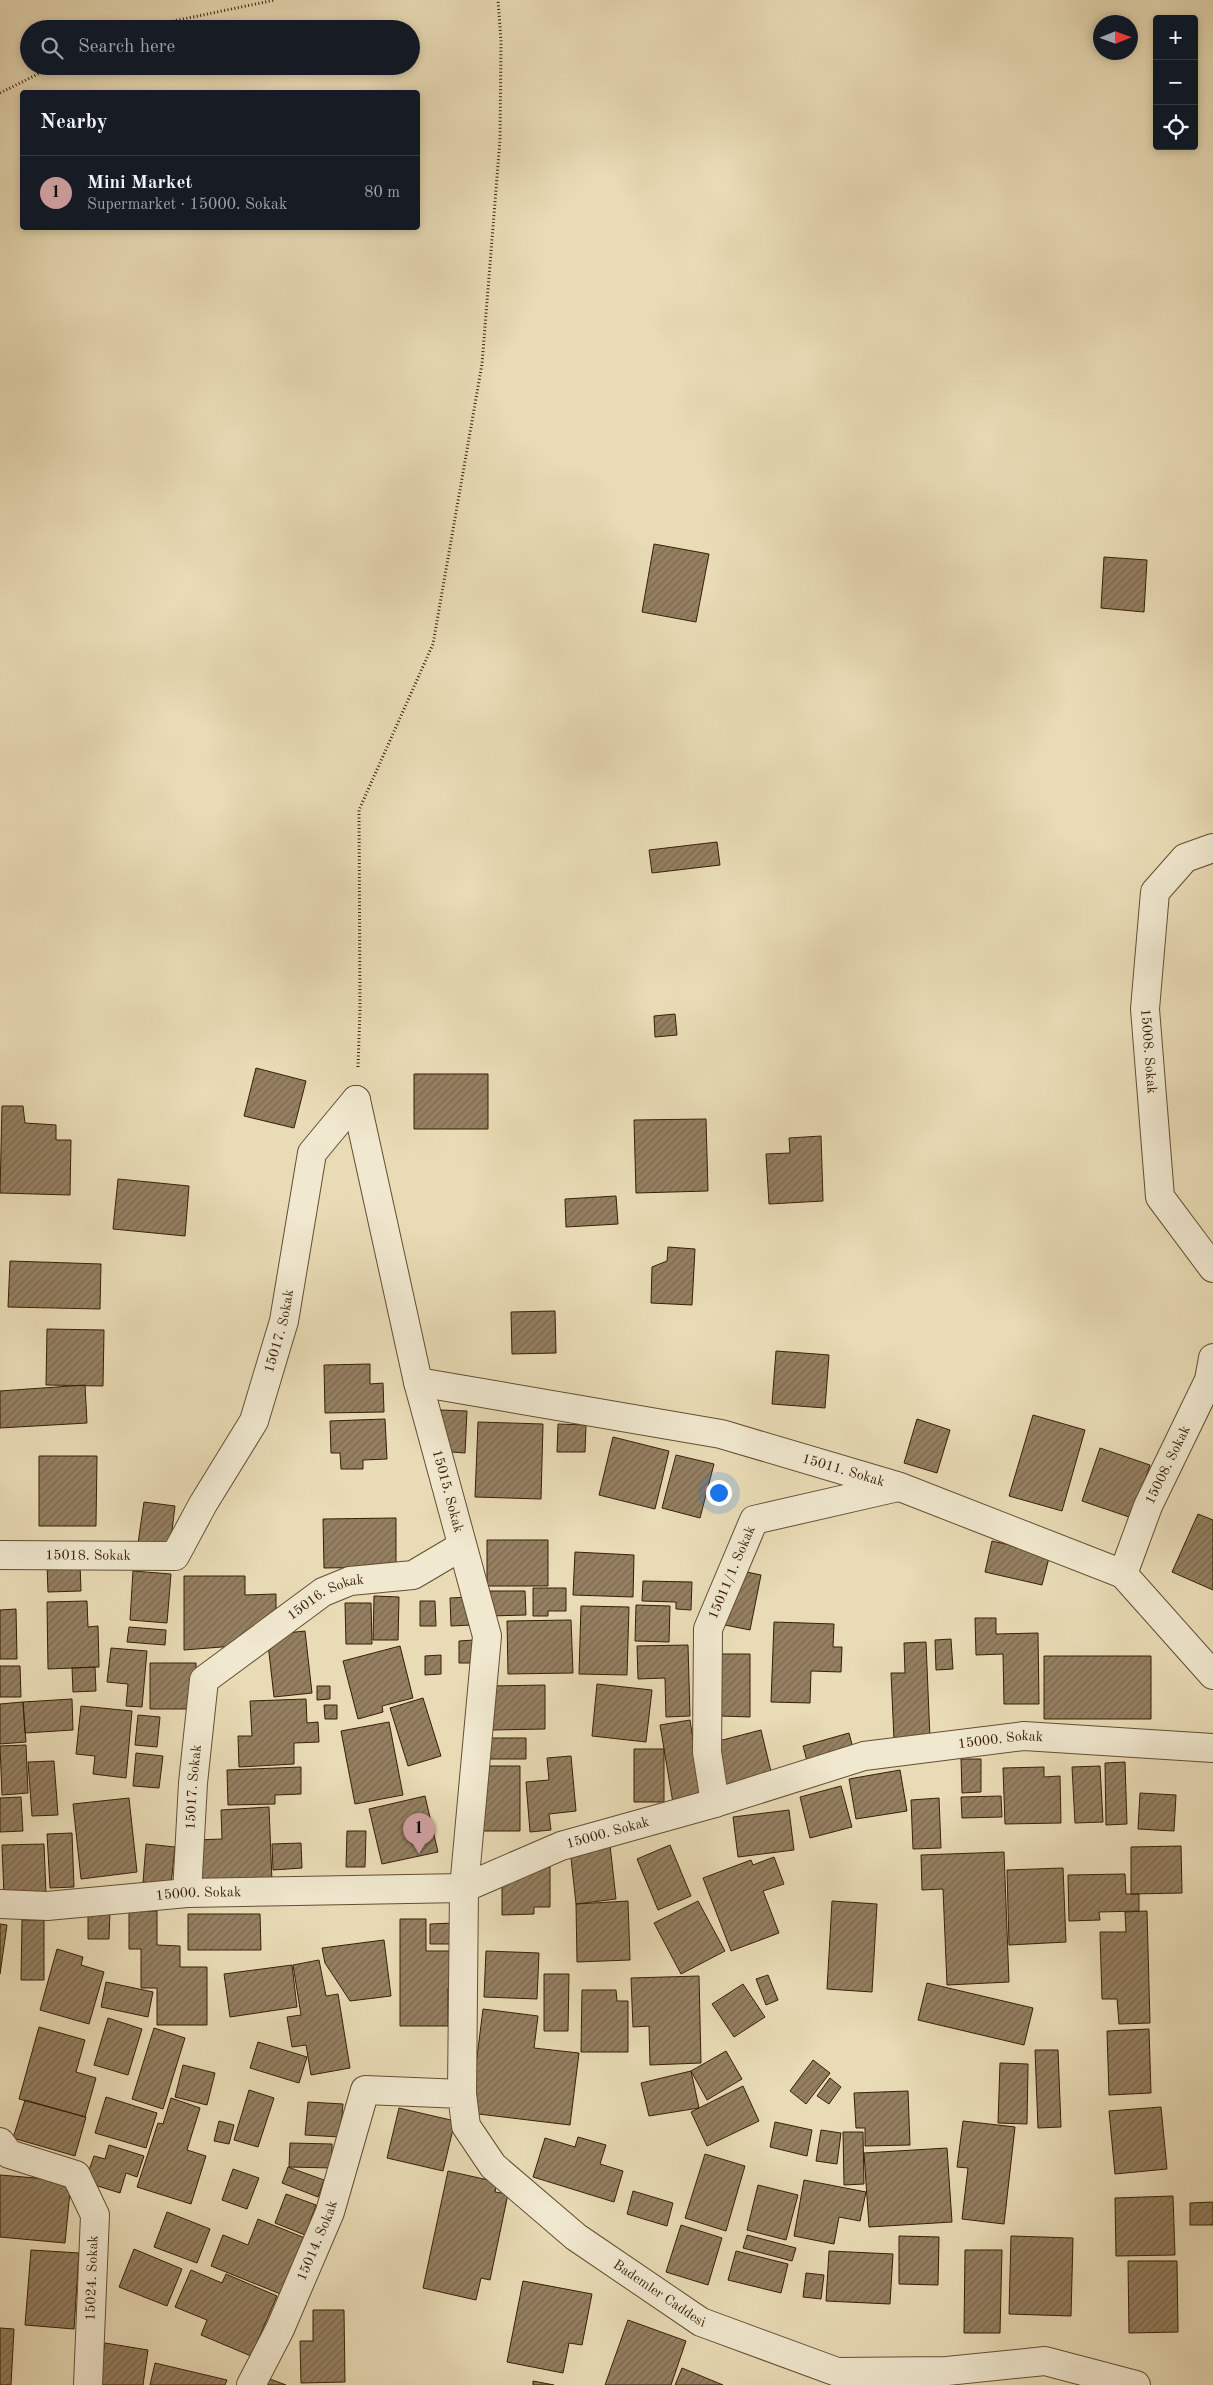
<!DOCTYPE html>
<meta charset="utf-8">
<style>
body{margin:0;font-family:"Old Standard TT",serif;background:#242831;color:#f1f3f6}
.controls{position:absolute;right:15px;top:15px;display:grid;overflow:hidden;border-radius:5px;box-shadow:0 2px 8px #0003}
.controls button{width:45px;height:45px;display:grid;place-items:center;padding:0;border:0;border-bottom:1px solid #363941;background:#171b24;color:#f1f3f6;font:25px sans-serif}
.compass{position:absolute;left:1093px;top:15px;width:45px;height:45px;border-radius:50%;background:#171b24;box-shadow:0 2px 8px #0003;rotate:89deg}
.you{position:absolute;left:718px;top:1492px;width:18px;height:18px;margin:-12px;border:4px solid #fff;border-radius:50%;background:#1a73e8;box-shadow:0 0 0 8px #1a73e833}
.badge{display:grid;place-items:center;width:32px;height:32px;border-radius:50%;background:#c59692;color:#111;font-size:16px;font-weight:700}
.pin{position:absolute;translate:-50% -41px;filter:drop-shadow(0 1px 2px #0008)}
.pin::after{content:'';position:absolute;top:26px;width:18px;height:15px;background:inherit;clip-path:polygon(0 0,100% 0,50% 100%)}
.list{margin:0;padding:0;list-style:none}
h2{display:flex;justify-content:space-between;align-items:center;height:65px;margin:0;padding:0 20px;font-size:21px}
h2 small{font-size:16px;font-weight:400;color:#9ea1a6}
.list li{display:grid;grid-template-columns:32px 1fr auto;gap:15px;align-items:center;box-sizing:border-box;height:75px;padding:0 20px;border-top:1px solid #363941}
.list b{display:block;font-size:19px;white-space:nowrap}
.list p{margin:0;font-size:16px;white-space:nowrap;color:#9ea1a6}
.list em{font-size:16px;font-style:normal;color:#9ea1a6}
.icon{flex:none;width:28px;height:28px;fill:none;stroke:currentColor;stroke-width:2;stroke-linecap:round;stroke-linejoin:round}
.map{position:relative;flex:none;width:1213px;height:2385px;overflow:hidden}
.search{position:absolute;background:#171b24;box-shadow:0 2px 8px #0003;left:20px;top:20px;width:400px;height:55px;display:flex;align-items:center;gap:12px;box-sizing:border-box;padding:0 18px;border-radius:28px;color:#9ea1a6;font-size:19px}
.panel{position:absolute;background:#171b24;box-shadow:0 2px 8px #0003;left:20px;top:90px;width:400px;height:140px;border-radius:5px}
.map>svg:first-child{display:block}
.building{fill:url(#building-hatch);stroke:#381e06}
.lines{fill:none;stroke-linecap:round;stroke-linejoin:round}
.minor-casing{stroke:#644d32;stroke-width:30}
.tertiary-casing{stroke:#644d32;stroke-width:30}
.path{stroke:#381e06;stroke-width:3;stroke-dasharray:1 2.5;stroke-linecap:butt}
.minor{stroke:#f0e8cf;stroke-width:28}
.tertiary{stroke:#f0e8cf;stroke-width:28}
.labels{text-anchor:middle;dominant-baseline:central;stroke-width:4.5;stroke-linejoin:round;paint-order:stroke}
.street-label{font-size:14px;fill:#381e06;stroke:#f0e8cf}
</style>
<div class="map">
<svg width="1213" height="2385" viewBox="0 0 1213 2385">
<defs>
<pattern id="building-hatch" width="6" height="6" patternUnits="userSpaceOnUse" patternTransform="scale(1.25)"><rect width="6" height="6" fill="#948061"/><path d="M-1 1l2-2M0 6l6-6M5 7l2-2" fill="none" stroke="#7a684e"/></pattern>
</defs>
<rect width="100%" height="100%" fill="#e8dbb5"/>
<filter id="stains"><feTurbulence type="fractalNoise" baseFrequency=".004" numOctaves="4"/><feColorMatrix values="0 0 0 0 .2 0 0 0 0 .09 0 0 0 0 .02 0 0 0 .5 -.17"/></filter>
<radialGradient id="worn" r=".72"><stop offset=".6" stop-color="#630" stop-opacity="0"/><stop offset="1" stop-color="#630" stop-opacity=".3"/></radialGradient>
<path class="building" d="M654 544 709 554 696 622 642 612Z
M1104 557 1147 560 1144 612 1101 608Z
M717 842 720 865 652 873 649 850Z
M675 1014 677 1035 655 1037 654 1016Z
M256 1068 306 1081 294 1128 244 1116Z
M414 1074H488V1129H414Z
M2 1106H23L25 1123 56 1125V1140H71L70 1195 0 1193Z
M706 1119 708 1191 636 1193 634 1120Z
M821 1136 823 1201 769 1204 766 1154 790 1153 789 1138Z
M118 1179 189 1186 185 1236 113 1229Z
M616 1196 618 1224 566 1227 565 1199Z
M668 1247 695 1249 692 1305 651 1303 652 1267 667 1261Z
M10 1261 101 1264 100 1309 8 1307Z
M555 1311 556 1353 512 1354 511 1312Z
M47 1329 104 1330 103 1386 46 1385Z
M776 1351 829 1355 825 1408 772 1404Z
M370 1364V1384L383 1383 384 1412 325 1413 324 1365Z
M85 1385 87 1423 0 1428V1391Z
M441 1410 467 1411 465 1453 439 1451Z
M1033 1415 1085 1430 1062 1511 1009 1496Z
M385 1419 387 1459 363 1460V1469H341L340 1453H331L330 1421Z
M917 1419 950 1430 937 1473 904 1463Z
M478 1422 543 1424 541 1499 475 1497Z
M558 1424 586 1425 585 1452H557Z
M613 1437 669 1451 655 1509 599 1495Z
M1100 1448 1150 1465 1132 1518 1082 1501Z
M676 1455 714 1464 700 1518 662 1508Z
M39 1456H97L96 1526H39Z
M144 1502 175 1506 170 1547 138 1543Z
M1198 1514 1213 1520V1590L1172 1572Z
M396 1518V1567L324 1568 323 1519Z
M487 1540H548V1586H487Z
M992 1541 1050 1554 1042 1585 985 1572Z
M575 1552 634 1555 633 1597 573 1595Z
M80 1564 81 1591 48 1592 47 1565Z
M737 1570 761 1575 750 1630 725 1625Z
M133 1571 171 1574 167 1623 130 1620Z
M184 1576H245V1595L276 1594V1618L234 1646 184 1650Z
M643 1581 692 1582 691 1610 676 1609V1602L642 1601Z
M533 1588H566V1611H548V1616H533Z
M490 1591H525L526 1615 490 1616Z
M374 1596 399 1597 398 1640H373Z
M471 1597 472 1625 451 1626 450 1598Z
M87 1601 88 1627 98 1626 99 1667 48 1669 47 1602Z
M420 1601H435L436 1626H420Z
M345 1603H371L372 1644H346Z
M636 1605 670 1606 669 1642 635 1641Z
M581 1606 629 1607 627 1675 579 1674Z
M16 1609 17 1659H0V1610Z
M975 1618H996V1634L1038 1633 1039 1704H1004L1003 1654 976 1655Z
M571 1620 573 1673 508 1674 507 1621Z
M774 1622 834 1624 833 1647H842L841 1672 811 1671 810 1703 771 1702Z
M129 1627 166 1630 165 1645 127 1642Z
M305 1631 312 1693 274 1697 267 1635Z
M951 1639 953 1669 936 1670 935 1640Z
M474 1640V1663H459V1641Z
M926 1642 930 1739 894 1740 891 1673H905L904 1643Z
M688 1645 690 1716 666 1717 665 1678 638 1679 637 1646Z
M400 1646 413 1698 382 1706 383 1712 358 1719 343 1661Z
M111 1648 147 1651 142 1707 126 1706 128 1684 107 1682Z
M721 1654H750V1717L721 1716Z
M441 1655V1674L425 1675V1656Z
M1044 1656H1151V1719H1044Z
M150 1663H196V1709H150Z
M0 1666H20L21 1697H0Z
M95 1667 96 1691 73 1692 72 1668Z
M597 1684 652 1690 646 1742 592 1736Z
M545 1685V1729L492 1730 491 1686Z
M317 1686H330V1699L317 1700Z
M423 1698 441 1756 408 1766 390 1708Z
M72 1699 73 1730 25 1733 23 1702Z
M306 1699 307 1723 318 1722 319 1742 294 1743V1764L239 1767 238 1736H252L250 1701Z
M23 1702 26 1742 0 1744V1704Z
M324 1705H337V1719H325Z
M81 1706 132 1711 126 1778 93 1774 95 1756 76 1754Z
M138 1715 160 1717 157 1747 135 1745Z
M690 1720 702 1798 673 1803 660 1725Z
M389 1722 403 1795 355 1804 341 1731Z
M761 1730 773 1780 724 1792 711 1743Z
M849 1733 854 1752 808 1765 803 1746Z
M488 1738H526V1759H488Z
M26 1745 28 1793 2 1795 0 1746Z
M634 1749H664V1802H634Z
M136 1753 163 1756 159 1788 133 1786Z
M571 1756 576 1811 549 1814 551 1830 530 1832 526 1782 549 1780 547 1758Z
M961 1759H981V1792L962 1793Z
M54 1761 58 1815 32 1816 28 1762Z
M1125 1762 1127 1824 1106 1825 1105 1763Z
M483 1766H520V1831H483Z
M1100 1766 1103 1822 1075 1823 1072 1767Z
M301 1767V1794L275 1795V1804L228 1805 227 1770Z
M1044 1767V1777L1060 1776 1061 1823 1005 1824 1003 1768Z
M900 1770 907 1811 856 1819 849 1779Z
M841 1786 852 1827 810 1838 800 1797Z
M1140 1793 1176 1795 1174 1831 1138 1829Z
M425 1796 438 1852 382 1864 369 1809Z
M1001 1796 1002 1817 962 1818 961 1797Z
M21 1797 23 1831 0 1832V1798Z
M129 1798 137 1872 81 1879 73 1804Z
M939 1798 941 1848 913 1849 911 1800Z
M269 1807 272 1881 197 1885 195 1840 222 1839 221 1810Z
M789 1810 794 1850 738 1857 733 1817Z
M347 1831H366L365 1867H346Z
M72 1833 74 1887 50 1888 47 1834Z
M301 1843 302 1868 273 1870 272 1844Z
M44 1844 46 1894 4 1896 2 1845Z
M146 1844 175 1847 171 1885 143 1882Z
M610 1845 616 1899 576 1904 570 1849Z
M670 1845 691 1896 658 1910 637 1859Z
M1181 1846 1182 1893 1131 1894V1847Z
M1004 1852 1009 1982 947 1985 943 1889 922 1890 921 1855Z
M774 1857 784 1884 763 1891 779 1933 731 1951 703 1878 751 1860 753 1865Z
M550 1859V1907H534V1914L502 1915V1877Z
M1063 1868 1066 1942 1009 1945 1007 1870Z
M1125 1874 1126 1894H1139V1911L1099 1912 1100 1920 1069 1921 1068 1875Z
M628 1901 630 1960 577 1962 576 1904Z
M698 1901 725 1951 681 1974 654 1923Z
M832 1901 877 1904 872 1992 827 1989Z
M129 1911H157V1945L180 1946V1967H207V2025H157V1988H141V1949H129Z
M1147 1911 1150 2023 1119 2024 1117 1999H1102L1100 1932H1126L1125 1912Z
M88 1912H110L109 1939H88Z
M188 1914H260L261 1950H188Z
M400 1919H426V1951H457V1989L448 1988V2026H400Z
M22 1920H44V1980H21Z
M454 1923 455 1944H430V1924Z
M0 1924 7 1925 0 1974Z
M384 1940 391 1996 350 2001 325 1963 322 1948Z
M57 1949 83 1957 81 1965 104 1972 89 2024 40 2010Z
M486 1951 539 1953 537 1999 484 1997Z
M319 1960 326 1996 338 1994 350 2068 311 2075 306 2045 292 2047 287 2017 301 2015 293 1965Z
M292 1965 297 2007 230 2017 224 1974Z
M544 1974H569L568 2031H544Z
M768 1975 778 2000 766 2005 756 1979Z
M699 1976 701 2063 650 2065 649 2026 633 2027 631 1978Z
M106 1982 153 1992 148 2017 101 2007Z
M927 1983 1033 2008 1024 2045 918 2020Z
M743 1984 765 2017 734 2037 712 2004Z
M582 1990H616L617 2001H628V2052H581Z
M483 2009 538 2016 534 2048 579 2053 570 2125 470 2113Z
M108 2018 142 2029 128 2075 94 2065Z
M39 2027 85 2040 76 2072 96 2078 85 2117 19 2099Z
M154 2028 185 2038 163 2109 132 2099Z
M1149 2029 1151 2093 1109 2095 1107 2031Z
M258 2042 307 2057 299 2083 250 2068Z
M1035 2050H1058L1061 2127 1038 2128Z
M726 2051 742 2079 707 2100 691 2071Z
M813 2060 830 2073 806 2104 790 2091Z
M1000 2063 1028 2064 1027 2124 998 2123Z
M183 2065 215 2073 207 2105 175 2097Z
M691 2071 699 2108 649 2116 641 2083Z
M830 2078 841 2087 829 2104 817 2096Z
M743 2086 759 2121 707 2146 691 2112Z
M249 2090 274 2098 258 2147 234 2140Z
M908 2091 910 2145 865 2146V2128H856L854 2093Z
M106 2097 157 2113 146 2148 95 2133Z
M171 2098 200 2108 187 2150 206 2156 191 2204 137 2187 158 2123 163 2124Z
M25 2100 86 2117 75 2156 13 2138Z
M308 2102 343 2104 340 2137 305 2135Z
M1161 2107 1167 2169 1115 2174 1109 2111Z
M399 2108 455 2121 443 2171 387 2158Z
M219 2121 234 2125 229 2144 214 2141Z
M963 2121 1015 2127 1004 2224 962 2219 968 2168 957 2167Z
M775 2122 812 2130 807 2156 770 2147Z
M821 2130 841 2133 837 2164 816 2161Z
M843 2132H863L864 2184 844 2185Z
M578 2137 606 2145 600 2164 623 2171 614 2202 533 2177 545 2138 575 2147Z
M290 2143 332 2144V2168L289 2167Z
M109 2145 144 2156 137 2177 126 2173 120 2193 85 2182 94 2156 105 2159Z
M947 2148 952 2222 869 2227 864 2153Z
M705 2154 745 2166 726 2231 685 2218Z
M288 2167 324 2180 318 2197 282 2183Z
M233 2169 259 2178 247 2209 222 2200Z
M448 2171 497 2182 495 2192 508 2194 490 2280 481 2278 476 2300 423 2288Z
M0 2175 71 2181 65 2243 0 2237Z
M804 2180 866 2192 860 2221 839 2217 834 2244 794 2236Z
M758 2185 798 2195 786 2240 747 2230Z
M633 2191 673 2203 667 2226 627 2214Z
M286 2194 316 2205 305 2235 275 2223Z
M1173 2196 1175 2255 1116 2256 1115 2198Z
M1213 2202V2225H1190V2203Z
M167 2212 210 2229 197 2263 154 2247Z
M258 2219 305 2238 283 2295 211 2266 223 2235 248 2245Z
M681 2225 722 2238 708 2285 666 2272Z
M747 2235 796 2248 792 2261 743 2248Z
M899 2236 939 2237 938 2285 899 2284Z
M1011 2236 1073 2238 1071 2316 1009 2314Z
M134 2249 182 2269 167 2306 119 2287Z
M31 2250 79 2253 74 2329 25 2325Z
M965 2250H1002L1000 2333H964Z
M736 2251 788 2264 781 2293 728 2280Z
M829 2251 893 2254 890 2304 826 2301Z
M1128 2261H1177L1178 2332 1129 2333Z
M191 2270 222 2283 226 2274 277 2296 251 2356 201 2335 207 2320 175 2307Z
M806 2273 824 2275 821 2299 803 2297Z
M523 2281 592 2294 582 2345 569 2343 563 2373 507 2362Z
M313 2310H344L345 2382 301 2383 300 2341H313Z
M628 2320 686 2341 671 2385H605Z
M0 2328 14 2329 11 2385H0Z
M105 2343 148 2350 143 2385H98Z
M155 2363 227 2380 225 2385H150Z
M682 2368 723 2385H675Z
M270 2379 286 2385H267Z
M533 2381 554 2385H533Z"/>
<g class="lines">
<defs>
<g id="minor">
<path id="s1" d="M356 1100 418 1382 487 1636 464 1888 462 2094"/>
<path id="s2" d="M418 1382 721 1434 900 1487 1123 1574 1213 1675"/>
<path id="s3" d="M0 1555 175 1556 203 1504 254 1421 284 1321 312 1153 356 1100"/>
<path id="s4" d="M715 1803 707 1752 708 1629 754 1520 898 1487"/>
<path id="s5" d="M187 1893 193 1783 204 1680 323 1592 350 1581 413 1575 462 1546"/>
<path id="s6" d="M0 1904 47 1906 187 1893 464 1888 561 1846 715 1803 864 1756 1024 1736 1213 1748"/>
<path d="M0 2142 9 2154 76 2175 95 2215 88 2385"/>
</g>
<g id="tertiary">
<path id="s7" d="M1213 848 1185 858 1155 892 1145 1009 1160 1197 1213 1268"/>
<path id="s8" d="M1123 1574 1148 1506 1209 1380 1213 1358"/>
<path id="s9" d="M251 2385 280 2329 330 2212 365 2090 462 2094 466 2126 493 2166 576 2237 701 2322 837 2372 947 2371 1045 2361 1136 2385"/>
</g>
</defs>
<use href="#minor" class="minor-casing"/>
<use href="#tertiary" class="tertiary-casing"/>
<path class="path" d="M135 29 275 0
M0 93 54 66
M358 1067 360 1009 359 810 433 644 482 364 500 140 501 41 498 0"/>
<use href="#minor" class="minor"/>
<use href="#tertiary" class="tertiary"/>
</g>
<g class="labels">
<g class="street-label">
<text stroke="none"><textPath href="#s7" startOffset="235">15008. Sokak</textPath></text>
<text stroke="none"><textPath href="#s3" startOffset="425">15017. Sokak</textPath></text>
<text stroke="none"><textPath href="#s8" startOffset="118">15008. Sokak</textPath></text>
<text stroke="none"><textPath href="#s2" startOffset="435">15011. Sokak</textPath></text>
<text stroke="none"><textPath href="#s1" startOffset="402">15015. Sokak</textPath></text>
<text stroke="none"><textPath href="#s3" startOffset="88">15018. Sokak</textPath></text>
<text stroke="none"><textPath href="#s4" startOffset="236">15011/1. Sokak</textPath></text>
<text stroke="none"><textPath href="#s5" startOffset="362">15016. Sokak</textPath></text>
<text stroke="none"><textPath href="#s6" startOffset="1024">15000. Sokak</textPath></text>
<text stroke="none"><textPath href="#s5" startOffset="106">15017. Sokak</textPath></text>
<text stroke="none"><textPath href="#s6" startOffset="619">15000. Sokak</textPath></text>
<text stroke="none"><textPath href="#s6" startOffset="199">15000. Sokak</textPath></text>
<text stroke="none"><textPath href="#s9" startOffset="159">15014. Sokak</textPath></text>
<text transform="translate(92 2278) rotate(-88)">15024. Sokak</text>
<text stroke="none"><textPath href="#s9" startOffset="705">Bademler Caddesi</textPath></text>
</g>
</g>
<rect width="100%" height="100%" filter="url(#stains)"/>
<rect width="100%" height="100%" fill="url(#worn)"/>
</svg>
<div class="controls">
<button>+</button>
<button>−</button>
<button><svg class="icon" aria-label="locate" viewBox="0 0 24 24"><circle cx="12" cy="12" r="6"/><path d="M12 2v4M12 18v4M2 12h4M18 12h4"/></svg></button>
</div>
<svg class="compass" viewBox="-18 -18 36 36"><path d="M0-13l5 13h-10z" fill="#e53935"/><path d="M0 13l5-13h-10z" fill="#9ea1a6"/></svg>
<div class="you"></div>
<div class="pin badge" style="left:419px;top:1854px">1</div>
<div class="search"><svg class="icon" aria-label="search" viewBox="0 0 24 24"><circle cx="10" cy="10" r="6"/><path d="M15 15l6 6"/></svg>Search here</div>
<section class="panel">
<h2>Nearby<small></small></h2>
<ul class="list">
<li><span class="badge">1</span><div><b>Mini Market</b><p>Supermarket · 15000. Sokak</p></div><em>80 m</em></li>
</ul>
</section>
</div>
